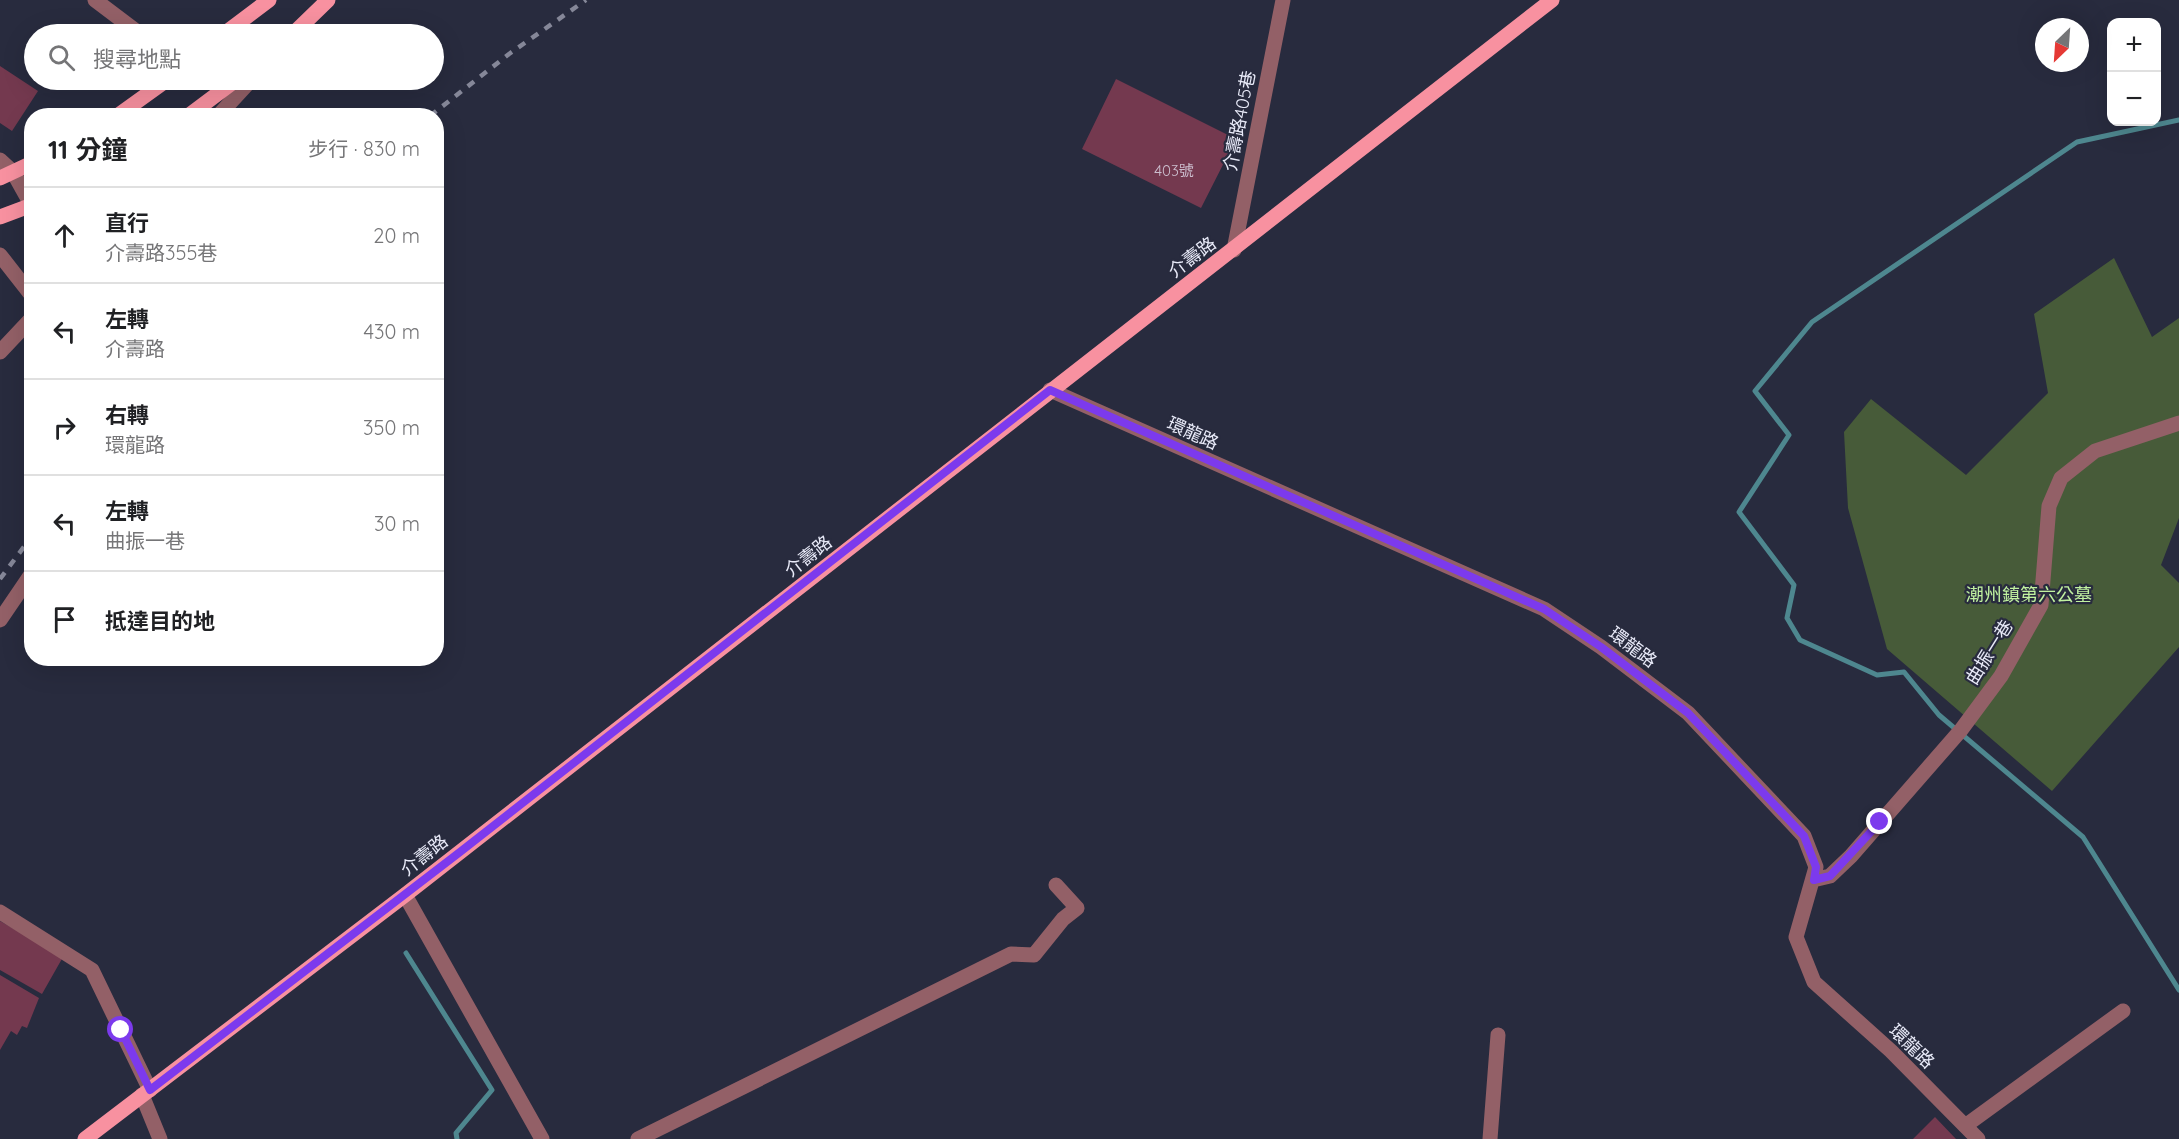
<!DOCTYPE html>
<html lang="zh-TW">
<meta charset="utf-8">
<style>
body{margin:0;font-family:Quicksand,"Noto Sans TC",sans-serif;background:#f2f2f2;color:#202124}
.controls{position:absolute;right:18px;top:18px;display:grid;overflow:hidden;border-radius:12px;box-shadow:0 6px 24px #0002}
.controls button{width:54px;height:54px;display:grid;place-items:center;padding:0;border:0;border-bottom:2px solid #e0e0e0;background:#fff;color:#202124;font:30px sans-serif}
.compass{position:absolute;left:2035px;top:18px;width:54px;height:54px;border-radius:50%;background:#fff;box-shadow:0 6px 24px #0002;rotate:205deg}
.stop{position:absolute;width:18px;height:18px;margin:-14px;border:4px solid #7c3aed;border-radius:50%;background:#fff}
.stop.end{background:#7c3aed;border-color:#fff;box-shadow:0 2px 6px #0008}
.list{margin:0;padding:0;list-style:none}
h2{display:flex;justify-content:space-between;align-items:center;height:78px;margin:0;padding:0 24px;font-size:26px}
h2 small{font-size:20px;font-weight:400;color:#757577}
.list li{display:grid;grid-template-columns:39px 1fr auto;gap:18px;align-items:center;box-sizing:border-box;height:96px;padding:0 24px;border-top:2px solid #e0e0e0}
.list b{display:block;font-size:22px;white-space:nowrap}
.list p{margin:0;font-size:20px;white-space:nowrap;color:#757577}
.list em{font-size:20px;font-style:normal;color:#757577}
.icon{flex:none;width:33px;height:33px;fill:none;stroke:currentColor;stroke-width:2;stroke-linecap:round;stroke-linejoin:round}
.map{position:relative;flex:none;width:2179px;height:1139px;overflow:hidden}
.search{position:absolute;background:#fff;box-shadow:0 6px 24px #0002;left:24px;top:24px;width:420px;height:66px;display:flex;align-items:center;gap:15px;box-sizing:border-box;padding:0 21px;border-radius:33px;color:#757577;font-size:22px}
.panel{position:absolute;background:#fff;box-shadow:0 6px 24px #0002;left:24px;top:108px;width:420px;height:558px;border-radius:24px}
.map>svg:first-child{display:block}
.green{fill:#475b39}
.lines{fill:none;stroke-linecap:round;stroke-linejoin:round}
.stream{stroke:#4e878f;stroke-width:5}
.building{fill:#74394f}
.minor{stroke:#936067;stroke-width:15}
.major{stroke:#f891a0;stroke-width:15}
.rail{stroke:#858798;stroke-width:4.5;stroke-dasharray:8 8;stroke-linecap:butt}
.route{stroke:#7c3aed;stroke-width:8}
.labels{text-anchor:middle;dominant-baseline:central;stroke-width:4.5;stroke-linejoin:round;paint-order:stroke}
.number-label{font-size:15px;fill:#ccbece}
.street-label{font-size:18px;fill:#e9ebf9;stroke:#282b3e}
.park-label{font-size:18px;fill:#c1f2a0;stroke:#282b3e}
</style>
<div class="map">
<svg width="2179" height="1139" viewBox="0 0 2179 1139">
<rect width="100%" height="100%" fill="#282b3e"/>
<path class="green" d="M2114 258 2152 337 2179 318V518L2161 565 2179 583V647L2052 791 1887 649 1848 508 1844 432 1871 399 1966 475 2048 393 2034 314Z"/>
<g class="lines">
<path class="stream" d="M2179 120 2077 142 1812 322 1755 391 1789 435 1739 512 1794 585 1787 618 1800 640 1877 675 1904 672 1939 715 2083 837 2179 990
M406 953 492 1090 456 1133 457 1139"/>
</g>
<path class="building" d="M0 66 38 91 12 131 0 123Z
M1116 79 1236 139 1201 208 1082 149Z
M0 921 63 957 42 994 0 970Z
M0 975 39 998 27 1028 22 1026 17 1035 11 1031 0 1050Z
M1935 1117 1956 1139H1913Z"/>
<g class="lines">
<path class="minor" d="M95 0 140 34
M218 116 251 80
M0 160 13 172 32 206
M1234 250 1283 0
M0 255 32 296
M0 352 32 318
M1050 390 1544 609 1601 647 1688 713 1804 836 1816 867 1796 937 1814 982 1891 1051 1978 1139
M0 620 32 573
M1813 880 1830 876 1851 856 1961 730 2001 676 2041 605 2049 506 2061 478 2095 451 2179 423
M405 895 542 1139
M0 912 92 970 150 1090
M142 1095 160 1139
M1965 1126 2123 1011
M638 1139 1011 954 1034 955 1063 919 1077 908 1056 885
M1490 1139 1498 1035"/>
<path class="major" d="M224 34 269 0
M293 34 328 0
M117 116 167 80
M188 116 236 80
M0 178 32 163
M0 217 32 205
M85 1139 405 895 1552 0"/>
<path class="rail" d="M430 116 509 54 586 0
M0 579 32 536"/>
</g>
<g class="lines">
<path class="route" d="M121 1030 150 1090 460 852 1050 390 1544 609 1601 647 1688 713 1804 836 1816 867 1814 880 1830 876 1880 822"/>
</g>
<g class="labels">
<g class="number-label">
<text x="1174" y="170">403號</text>
</g>
<g class="street-label">
<text transform="translate(1239 121) rotate(-79)">介壽路405巷</text>
<text transform="translate(1192 257) rotate(-37)">介壽路</text>
<text transform="translate(1193 433) rotate(24)">環龍路</text>
<text transform="translate(808 556) rotate(-38)">介壽路</text>
<text transform="translate(1633 647) rotate(37)">環龍路</text>
<text transform="translate(1989 652) rotate(-58)">曲振一巷</text>
<text transform="translate(424 855) rotate(-38)">介壽路</text>
<text transform="translate(1912 1046) rotate(44)">環龍路</text>
</g>
<g class="park-label">
<text x="2029" y="594">潮州鎮第六公墓</text>
</g>
</g>
</svg>
<div class="controls">
<button>+</button>
<button>−</button>
</div>
<svg class="compass" viewBox="-18 -18 36 36"><path d="M0-13l5 13h-10z" fill="#e53935"/><path d="M0 13l5-13h-10z" fill="#757577"/></svg>
<div class="stop" style="left:121px;top:1030px"></div>
<div class="stop end" style="left:1880px;top:822px"></div>
<div class="search"><svg class="icon" aria-label="search" viewBox="0 0 24 24"><circle cx="10" cy="10" r="6"/><path d="M15 15l6 6"/></svg>搜尋地點</div>
<section class="panel">
<h2>11 分鐘<small>步行 · 830 m</small></h2>
<ul class="list">
<li><svg class="icon" aria-label="ahead" viewBox="0 0 24 24"><path d="M12 20V5M6 11l6-6 6 6"/></svg><div><b>直行</b><p>介壽路355巷</p></div><em>20 m</em></li>
<li><svg class="icon" aria-label="left" viewBox="0 0 24 24"><path d="M17 20v-9H6M10 6l-5 5 5 5"/></svg><div><b>左轉</b><p>介壽路</p></div><em>430 m</em></li>
<li><svg class="icon" aria-label="right" viewBox="0 0 24 24"><path d="M7 20v-9h11M14 6l5 5-5 5"/></svg><div><b>右轉</b><p>環龍路</p></div><em>350 m</em></li>
<li><svg class="icon" aria-label="left" viewBox="0 0 24 24"><path d="M17 20v-9H6M10 6l-5 5 5 5"/></svg><div><b>左轉</b><p>曲振一巷</p></div><em>30 m</em></li>
<li><svg class="icon" aria-label="arrive" viewBox="0 0 24 24"><path d="M6 21V4h12l-3 4 3 4H6"/></svg><div><b>抵達目的地</b></div></li>
</ul>
</section>
</div>
